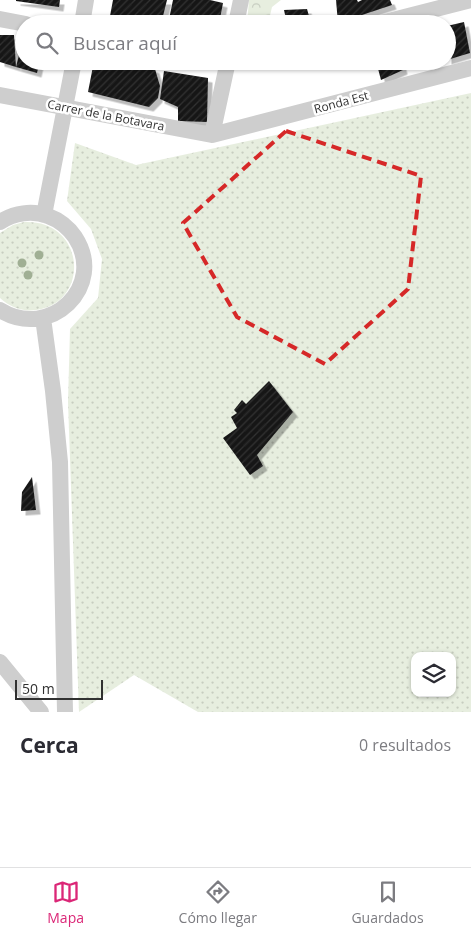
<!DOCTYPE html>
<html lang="es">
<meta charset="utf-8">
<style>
body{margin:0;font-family:"Open Sans",sans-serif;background:#f2f2f3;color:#2b2b33}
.controls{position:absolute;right:15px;bottom:15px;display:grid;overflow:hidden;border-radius:10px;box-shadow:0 1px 4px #0004}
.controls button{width:45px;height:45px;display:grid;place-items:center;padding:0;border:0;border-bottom:1px solid #e1e1e2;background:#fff;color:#2b2b33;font:25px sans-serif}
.scale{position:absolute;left:15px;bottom:12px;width:88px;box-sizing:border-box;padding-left:5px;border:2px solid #313131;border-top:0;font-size:14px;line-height:18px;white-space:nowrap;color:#313131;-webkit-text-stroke:4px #fff;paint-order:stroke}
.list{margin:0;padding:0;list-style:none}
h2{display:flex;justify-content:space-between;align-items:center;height:65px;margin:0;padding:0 20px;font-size:21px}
h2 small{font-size:16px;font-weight:400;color:#7c7c81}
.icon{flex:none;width:28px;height:28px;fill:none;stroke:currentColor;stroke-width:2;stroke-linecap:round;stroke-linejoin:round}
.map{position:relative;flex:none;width:471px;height:712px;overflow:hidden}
.search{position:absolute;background:#fff;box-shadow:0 1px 4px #0004;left:15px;right:15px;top:15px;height:55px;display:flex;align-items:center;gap:12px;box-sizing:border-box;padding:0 18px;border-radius:28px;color:#7c7c81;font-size:19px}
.sheet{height:155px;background:#fff}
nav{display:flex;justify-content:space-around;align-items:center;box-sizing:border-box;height:70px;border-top:1px solid #e1e1e2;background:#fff;font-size:14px;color:#7c7c81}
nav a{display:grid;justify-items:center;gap:2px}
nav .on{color:#db2777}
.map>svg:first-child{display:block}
.grass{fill:url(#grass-dots);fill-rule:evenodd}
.forest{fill:url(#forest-crowns)}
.building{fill:url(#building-hatch);filter:url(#shadow)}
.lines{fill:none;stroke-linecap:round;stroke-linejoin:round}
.minor{stroke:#cecece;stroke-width:16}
.tree{fill:#a0af94}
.marked{fill:none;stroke:#d62828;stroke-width:4;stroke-dasharray:10 6;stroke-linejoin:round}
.labels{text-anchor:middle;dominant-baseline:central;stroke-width:5;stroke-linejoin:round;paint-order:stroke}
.street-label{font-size:12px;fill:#313131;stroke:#fff}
</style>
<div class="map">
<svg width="471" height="712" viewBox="0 0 471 712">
<defs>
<pattern id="grass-dots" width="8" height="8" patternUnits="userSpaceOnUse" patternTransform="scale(1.25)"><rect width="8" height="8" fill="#e7eedf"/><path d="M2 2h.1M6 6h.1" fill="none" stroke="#c7cdc0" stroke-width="1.8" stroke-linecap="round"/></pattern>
<pattern id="forest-crowns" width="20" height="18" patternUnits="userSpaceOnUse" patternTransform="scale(1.25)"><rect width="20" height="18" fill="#e7eedf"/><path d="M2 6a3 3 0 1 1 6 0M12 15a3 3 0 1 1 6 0" fill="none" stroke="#c7cdc0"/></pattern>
<pattern id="building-hatch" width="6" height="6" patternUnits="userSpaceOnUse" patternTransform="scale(1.25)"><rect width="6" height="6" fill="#181818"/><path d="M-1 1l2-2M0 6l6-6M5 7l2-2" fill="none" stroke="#313131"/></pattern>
<filter id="shadow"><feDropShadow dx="4.5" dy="4.5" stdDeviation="0" flood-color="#0004"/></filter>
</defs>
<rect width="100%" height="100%" fill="#fff"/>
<path class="grass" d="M471 93V712H198L134 675 79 712 68 402 70 329 98 298 102 259 91 229 67 201 75 143 136 165ZM415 656H452V693H415Z
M24 222C86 219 91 303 36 310 22 312 10 307 0 298V233L13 225Z"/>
<path class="forest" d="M249 0H281L272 7 268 24H247Z"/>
<path class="building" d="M16 0H60L59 7 16 1Z
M113 0H167L161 24H123L124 20 110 16Z
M173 0H210L223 3 219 24H168Z
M336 0H357L358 2 362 0H390L392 5 338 23Z
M307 9 311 23 287 24 284 10Z
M464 22 470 53 447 60V26Z
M0 35H14L16 67 0 62Z
M23 39 24 61H36L35 63 39 64 37 73 16 67Z
M94 61H135L155 69 160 86 158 98 149 107 88 92Z
M376 61H401L403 70 381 80Z
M164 71 208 78 207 122 178 121V107L160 99Z
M269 381 293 412 257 455 263 466 250 475 223 438 237 428 231 417 237 413 234 410 242 400 246 404Z
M32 477 36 510 21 511 22 492Z"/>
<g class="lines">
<path class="minor" d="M0 19 26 24
M82 24 86 0
M236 24 241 0
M377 24 471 0
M0 95 212 135 471 68
M212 135 228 61
M44 215 74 61
M0 222C14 213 32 210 48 216 59 220 68 227 75 237 107 286 50 341 0 310
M43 318 53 391 60 462 65 712
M0 662 41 712"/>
</g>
<g class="tree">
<circle cx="39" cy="255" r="4.5"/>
<circle cx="22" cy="263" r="4.5"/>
<circle cx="28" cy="275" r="4.5"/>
</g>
<path class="marked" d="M286 131 421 176 408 289 325 364 237 317 183 223Z"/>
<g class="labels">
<g class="street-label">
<text transform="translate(341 102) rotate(-15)">Ronda Est</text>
<text transform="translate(106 115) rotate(11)">Carrer de la Botavara</text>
</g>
</g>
</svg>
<div class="controls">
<button><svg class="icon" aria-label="layers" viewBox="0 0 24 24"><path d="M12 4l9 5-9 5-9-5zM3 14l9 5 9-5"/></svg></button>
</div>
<div class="scale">50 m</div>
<div class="search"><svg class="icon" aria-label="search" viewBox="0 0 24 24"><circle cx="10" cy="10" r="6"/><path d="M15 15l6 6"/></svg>Buscar aquí</div>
</div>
<section class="sheet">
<h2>Cerca<small>0 resultados</small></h2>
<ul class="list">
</ul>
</section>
<nav>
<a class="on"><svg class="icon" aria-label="map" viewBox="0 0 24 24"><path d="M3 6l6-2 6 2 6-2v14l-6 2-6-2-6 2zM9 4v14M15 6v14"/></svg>Mapa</a>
<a><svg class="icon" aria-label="directions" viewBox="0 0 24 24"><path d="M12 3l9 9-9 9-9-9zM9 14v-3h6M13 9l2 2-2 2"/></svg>Cómo llegar</a>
<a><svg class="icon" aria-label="saved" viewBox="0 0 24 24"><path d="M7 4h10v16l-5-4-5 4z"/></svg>Guardados</a>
</nav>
